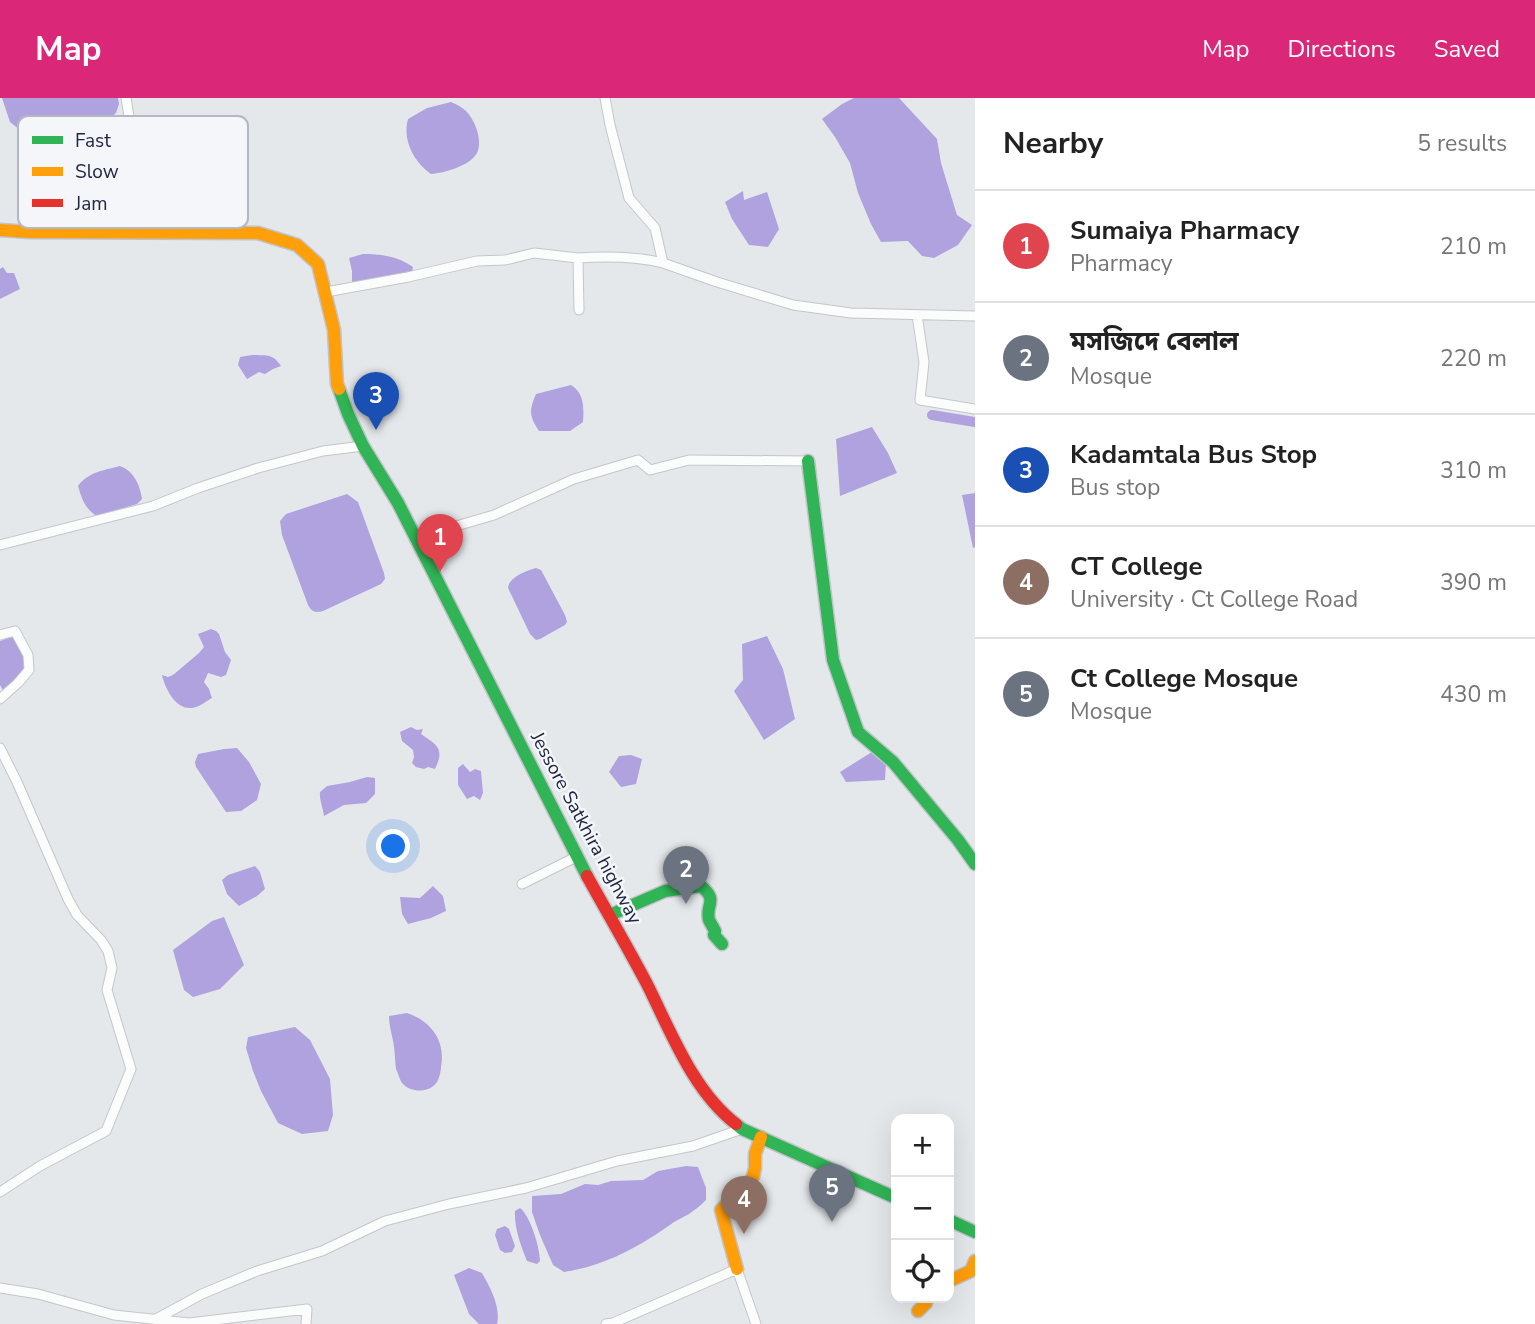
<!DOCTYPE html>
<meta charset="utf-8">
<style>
body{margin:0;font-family:"Nunito Sans","Noto Sans Bengali",sans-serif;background:#f2f2f2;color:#222}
.controls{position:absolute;right:21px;bottom:21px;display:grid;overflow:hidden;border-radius:14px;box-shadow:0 7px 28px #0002}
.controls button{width:63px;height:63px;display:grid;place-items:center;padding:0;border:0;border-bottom:2px solid #e0e0e0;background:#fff;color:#222;font:35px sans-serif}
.you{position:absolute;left:394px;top:749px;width:24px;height:24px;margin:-18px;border:5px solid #fff;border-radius:50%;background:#1a73e8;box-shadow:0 0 0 10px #1a73e833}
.badge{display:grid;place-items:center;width:46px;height:46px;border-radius:50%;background:#db2777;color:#fff;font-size:23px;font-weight:700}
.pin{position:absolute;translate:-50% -58px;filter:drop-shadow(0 2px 4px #0008)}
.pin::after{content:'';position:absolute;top:37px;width:24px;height:21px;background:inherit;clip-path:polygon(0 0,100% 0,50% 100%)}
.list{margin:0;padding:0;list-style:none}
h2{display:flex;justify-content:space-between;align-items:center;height:91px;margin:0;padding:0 28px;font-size:30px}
h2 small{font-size:23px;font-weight:400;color:#767676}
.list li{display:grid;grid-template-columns:46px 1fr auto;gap:21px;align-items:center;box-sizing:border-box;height:112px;padding:0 28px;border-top:2px solid #e0e0e0}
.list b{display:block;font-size:26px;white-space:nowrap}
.list p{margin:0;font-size:23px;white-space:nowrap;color:#767676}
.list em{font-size:23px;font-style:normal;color:#767676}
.icon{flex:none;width:38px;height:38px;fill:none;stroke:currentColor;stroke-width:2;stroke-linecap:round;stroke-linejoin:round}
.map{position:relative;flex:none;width:975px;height:1226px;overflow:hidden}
header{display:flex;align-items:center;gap:42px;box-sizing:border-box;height:98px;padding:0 35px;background:#db2777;color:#fff}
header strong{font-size:33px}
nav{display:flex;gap:38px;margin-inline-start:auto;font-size:24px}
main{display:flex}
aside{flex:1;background:#fff}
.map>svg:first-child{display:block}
.water{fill:#afa2de}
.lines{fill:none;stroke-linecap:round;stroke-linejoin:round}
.canal{stroke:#afa2de;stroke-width:10}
.street-casing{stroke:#c4c6ca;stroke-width:11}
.fast-casing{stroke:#c0c3c9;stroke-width:15}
.slow-casing{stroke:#c0c3c9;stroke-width:15}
.jam-casing{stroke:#c0c3c9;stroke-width:15}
.street{stroke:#fbfcfc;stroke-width:9}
.fast{stroke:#30b455;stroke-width:12}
.slow{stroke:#ff9f0a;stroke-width:12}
.jam{stroke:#e5322d;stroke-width:12}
.labels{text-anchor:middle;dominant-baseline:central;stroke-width:5;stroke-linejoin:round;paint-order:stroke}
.street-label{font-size:19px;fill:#202642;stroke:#f4f6fa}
.key{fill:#f4f6fa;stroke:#b4b8c3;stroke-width:2}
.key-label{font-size:19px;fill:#202642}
</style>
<header>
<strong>Map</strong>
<nav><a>Map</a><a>Directions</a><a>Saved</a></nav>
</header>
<main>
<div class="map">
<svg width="975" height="1226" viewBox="0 0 975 1226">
<rect width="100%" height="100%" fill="#e5e8eb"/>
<path class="water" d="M2 0H118L119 6 116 15 101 27 20 32 10 24Z
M854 0H899L937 41 941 65 957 117 972 127 958 147 934 160 922 158 908 143 881 144 871 126 858 95 850 65 835 39 822 21 842 6Z
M451 4C456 6 462 9 466 13 475 22 483 42 477 55 470 68 444 75 431 76 414 64 402 42 408 21L427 10Z
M743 93 744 102 767 94 779 131 768 149 749 147 732 121 725 104Z
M363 156C382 156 397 158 413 169L412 174 352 188V173L349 160Z
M3 169 7 175H14L20 191 0 201V171Z
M252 257C267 258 272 255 281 268L273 271 265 276 259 274 247 281 238 267 240 259Z
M571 287C584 295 584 309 583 324L570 333H539C529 318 529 313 536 296Z
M872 329 888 355 897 375 840 398 836 341Z
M120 368C134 373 140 387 142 401L137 406 97 418C85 411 82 401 78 388 88 374 105 372 120 368Z
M975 395V449L973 450 962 397Z
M347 396 358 404 384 475 385 481 381 486 323 513C315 515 312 514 308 507L282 437 280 423 286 416Z
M536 470 541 472 565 517 567 524 565 527 540 541 536 542 530 536 508 490C509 479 526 473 536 470Z
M211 531 216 533 219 536 225 554 231 562 226 577 221 579 208 575 204 584 209 591 212 600C205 604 198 610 191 610 175 611 165 590 162 577L168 579 173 577 199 555 204 549 198 536Z
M767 538 783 571 795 621 764 642 734 593 743 582 742 546Z
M12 539 17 542 26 566 20 582 4 594 0 587V543Z
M411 629 417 632 423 631 421 636C437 647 445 650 435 671L428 669 424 671 416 669 412 665 414 659 413 652 402 643 400 634Z
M237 650 249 664 261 686 257 702 241 713 226 714 196 669 195 664 198 656 224 651Z
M875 652 886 665 885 682 846 684 840 674Z
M631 657 642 661 636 686 621 689 609 674 619 658Z
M463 666 470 674 475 671 481 673 483 695 480 702 474 698 467 701 458 687V670Z
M367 679 375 680V696L366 705 344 707 324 718C323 710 319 701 320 694L327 688 350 684Z
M255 768 260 774 265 791 257 798 239 808 227 796 222 782 228 777Z
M433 788 443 798 446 813 431 820 408 826 402 816 400 799 420 800Z
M224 819 244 867 220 891 193 899 184 892 173 852 212 823Z
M407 915C431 923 446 943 441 969 441 973 439 981 437 984 430 995 411 995 403 986 400 983 398 975 396 971 395 964 395 956 394 949 393 939 389 929 389 918Z
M295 929 310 942 330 981 333 1017 328 1033 302 1036 278 1025 261 993 253 973 246 950 248 939Z
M686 1068 698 1069 706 1090V1102C701 1107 695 1112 689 1116 684 1119 679 1121 674 1124 641 1148 605 1168 564 1174L553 1167 540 1137 532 1114V1098L561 1096 585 1086 598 1087 611 1083 643 1082 658 1073Z
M520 1110C530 1117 540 1150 540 1163L537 1166 527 1163C521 1148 514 1130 515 1113Z
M505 1128 509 1131 515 1148 512 1154 505 1155 500 1152 495 1137 497 1131Z
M469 1170 482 1175C490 1189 501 1209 497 1226H479L469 1216 454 1177Z"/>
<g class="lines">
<path class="canal" d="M932 317 975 324"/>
<defs>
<path id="street" d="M126 0 137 66 157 135
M663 165 717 184 793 207 851 215 975 218
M326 194 408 179 477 163 505 162 534 155 578 160
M579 212 578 160C606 158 636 158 663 165L655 130 629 100 610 27 605 0
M917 217 924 264 920 302 975 311
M415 440 494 417 574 381 638 362 650 372 689 362 808 363
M0 447 153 408 198 390 258 370 323 353 363 348
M0 537 15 533 28 557 29 572 18 585 0 601
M0 650 17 684 68 801 77 817 101 842 108 853 112 870 107 892 131 971 106 1033 40 1068 0 1094
M522 786 576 759
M0 1190 38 1196 114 1217 189 1225 307 1211 306 1226
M157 1226 156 1221 202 1196 257 1173 322 1153 385 1123 449 1106 526 1090 617 1063 693 1048 742 1031
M606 1226 613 1225 737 1171 756 1226"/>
<path id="fast" d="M339 291 348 316 363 348 398 405 587 778
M808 363 833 562 858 634 893 664 958 742 975 766
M610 817 665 793 701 788C719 803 705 806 709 822 711 826 713 829 715 833L714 837 722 846
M736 1026 742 1031 896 1100
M949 1122 975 1134"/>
<path id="slow" d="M0 132 29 134 258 135 297 147 318 166 334 232 337 286 339 291
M737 1171 721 1112 746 1088 753 1079 755 1070V1056L761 1039
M949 1183 971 1173 975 1163
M918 1213 926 1205 927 1200"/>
<path id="jam" d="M587 778C607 814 628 850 647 886 671 934 693 993 736 1026"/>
</defs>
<use href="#street" class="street-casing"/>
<use href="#fast" class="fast-casing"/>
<use href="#slow" class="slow-casing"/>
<use href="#jam" class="jam-casing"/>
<use href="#street" class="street"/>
<use href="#fast" class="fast"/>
<use href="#slow" class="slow"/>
<use href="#jam" class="jam"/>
</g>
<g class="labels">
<g class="street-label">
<text transform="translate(586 730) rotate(62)">Jessore Satkhira highway</text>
</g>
</g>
<rect x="18" y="18" width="230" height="112" rx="10" class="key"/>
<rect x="32" y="38" width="31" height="8" fill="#30b455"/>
<rect x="32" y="69" width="31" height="9" fill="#ff9f0a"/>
<rect x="32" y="101" width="31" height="8" fill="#e5322d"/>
<g class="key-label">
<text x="75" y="49">Fast</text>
<text x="75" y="80">Slow</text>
<text x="75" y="112">Jam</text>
</g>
</svg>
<div class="controls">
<button>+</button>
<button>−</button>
<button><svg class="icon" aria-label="locate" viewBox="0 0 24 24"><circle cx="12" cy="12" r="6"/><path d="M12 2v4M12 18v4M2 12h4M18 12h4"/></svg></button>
</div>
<div class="you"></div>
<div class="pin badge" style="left:440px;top:474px;background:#e0444e">1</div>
<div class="pin badge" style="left:686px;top:806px;background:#6b7280">2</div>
<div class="pin badge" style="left:376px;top:332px;background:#1a4fb4">3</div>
<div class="pin badge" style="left:744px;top:1136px;background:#8d6e63">4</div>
<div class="pin badge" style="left:832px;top:1124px;background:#6b7280">5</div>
</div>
<aside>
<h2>Nearby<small>5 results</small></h2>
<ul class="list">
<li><span class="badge" style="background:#e0444e">1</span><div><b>Sumaiya Pharmacy</b><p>Pharmacy</p></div><em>210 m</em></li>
<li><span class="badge" style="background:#6b7280">2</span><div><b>মসজিদে বেলাল</b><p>Mosque</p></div><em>220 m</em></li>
<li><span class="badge" style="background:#1a4fb4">3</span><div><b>Kadamtala Bus Stop</b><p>Bus stop</p></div><em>310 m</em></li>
<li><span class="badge" style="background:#8d6e63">4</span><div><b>CT College</b><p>University · Ct College Road</p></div><em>390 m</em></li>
<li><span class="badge" style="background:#6b7280">5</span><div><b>Ct College Mosque</b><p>Mosque</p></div><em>430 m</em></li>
</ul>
</aside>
</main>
